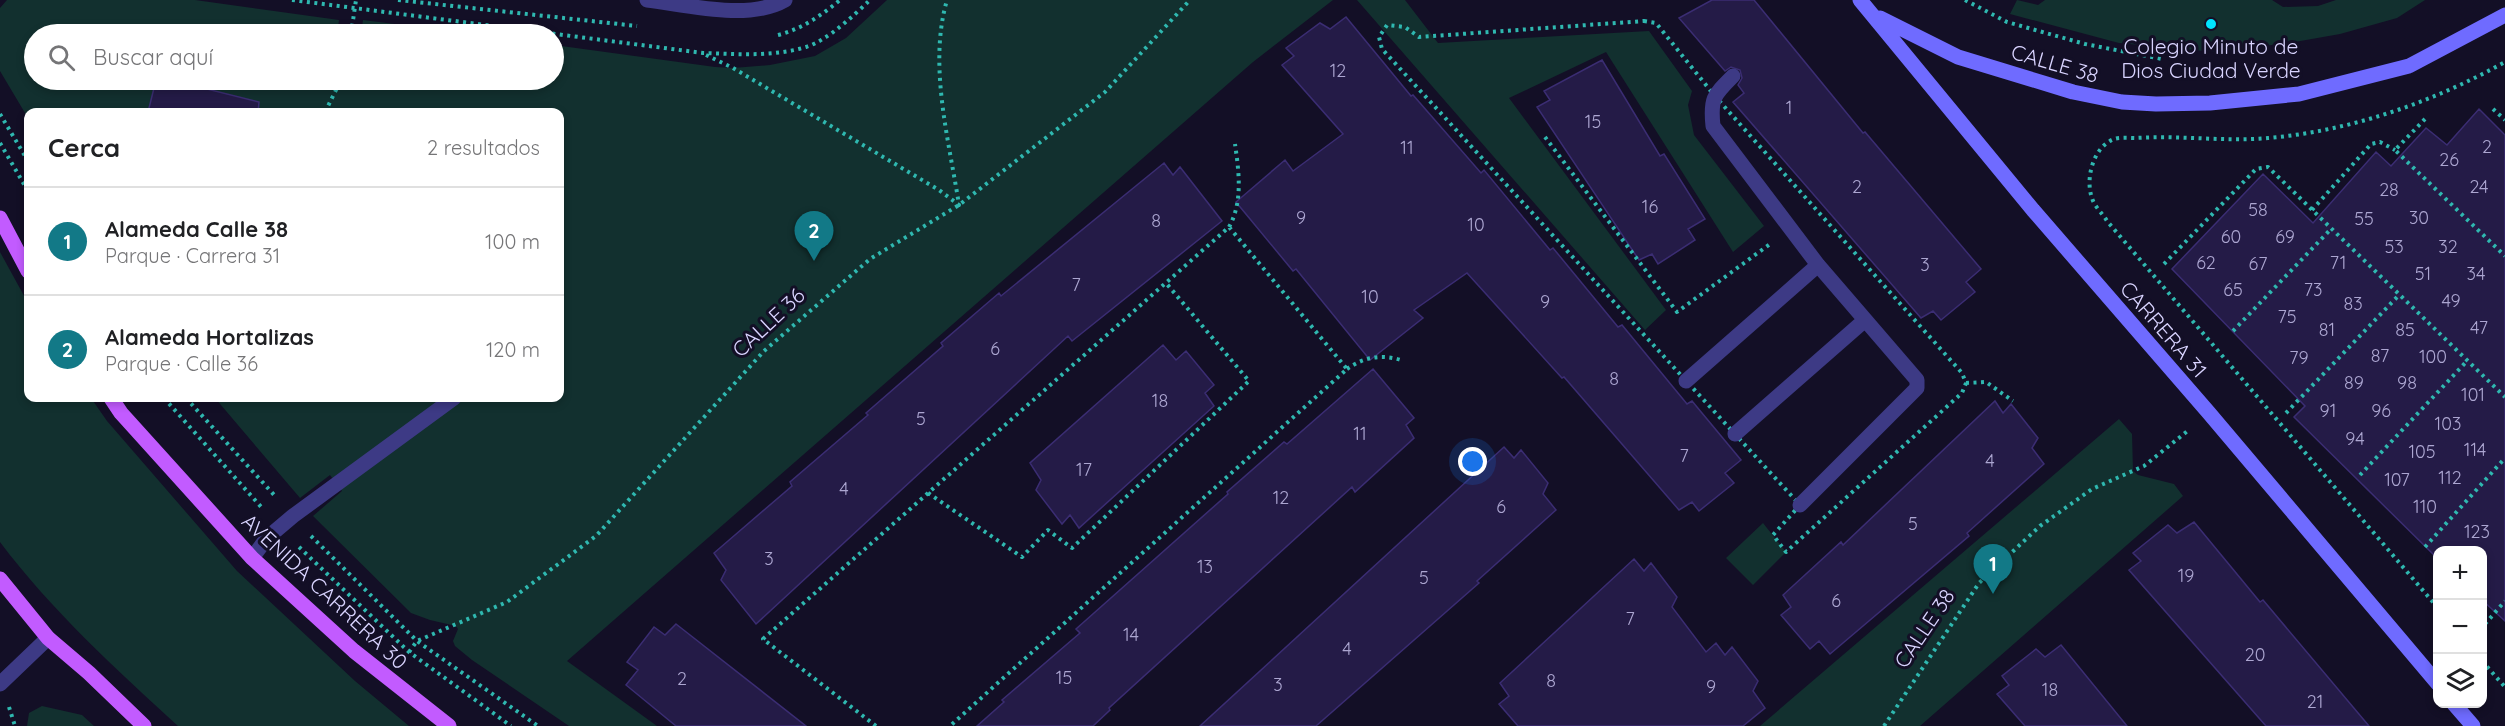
<!DOCTYPE html>
<html lang="es">
<meta charset="utf-8">
<style>
body{margin:0;font-family:Quicksand,sans-serif;background:#f6f6f6;color:#202124}
.controls{position:absolute;right:18px;bottom:18px;display:grid;overflow:hidden;border-radius:12px;box-shadow:0 3px 9px #0003}
.controls button{width:54px;height:54px;display:grid;place-items:center;padding:0;border:0;border-bottom:2px solid #e0e0e0;background:#fff;color:#202124;font:30px sans-serif}
.you{position:absolute;left:1473px;top:462px;width:21px;height:21px;margin:-15px;border:4px solid #fff;border-radius:50%;background:#1a73e8;box-shadow:0 0 0 9px #1a73e833}
.badge{display:grid;place-items:center;width:39px;height:39px;border-radius:50%;background:#127987;color:#fff;font-size:20px;font-weight:700}
.pin{position:absolute;translate:-50% -50px;filter:drop-shadow(0 2px 3px #0008)}
.pin::after{content:'';position:absolute;top:32px;width:21px;height:18px;background:inherit;clip-path:polygon(0 0,100% 0,50% 100%)}
.list{margin:0;padding:0;list-style:none}
h2{display:flex;justify-content:space-between;align-items:center;height:78px;margin:0;padding:0 24px;font-size:26px}
h2 small{font-size:20px;font-weight:400;color:#757577}
.list li{display:grid;grid-template-columns:39px 1fr auto;gap:18px;align-items:center;box-sizing:border-box;height:108px;padding:0 24px;border-top:2px solid #e0e0e0}
.list b{display:block;font-size:22px;white-space:nowrap}
.list p{margin:0;font-size:20px;white-space:nowrap;color:#757577}
.list em{font-size:20px;font-style:normal;color:#757577}
.icon{flex:none;width:33px;height:33px;fill:none;stroke:currentColor;stroke-width:2;stroke-linecap:round;stroke-linejoin:round}
.map{position:relative;flex:none;width:2505px;height:726px;overflow:hidden}
.search{position:absolute;background:#fff;box-shadow:0 3px 9px #0003;left:24px;top:24px;width:540px;height:66px;display:flex;align-items:center;gap:15px;box-sizing:border-box;padding:0 21px;border-radius:33px;color:#757577;font-size:22px}
.panel{position:absolute;background:#fff;box-shadow:0 3px 9px #0003;left:24px;top:108px;width:540px;height:294px;border-radius:12px}
.map>svg:first-child{display:block}
.green{fill:#12302f}
.building{fill:#241b47;stroke:#3b2d73;stroke-width:1.5}
.lines{fill:none;stroke-linecap:round;stroke-linejoin:round}
.path{stroke:#2fb8b0;stroke-width:4;stroke-dasharray:3 4.5;stroke-linecap:butt}
.lane{stroke:#3d3a85;stroke-width:15}
.street{stroke:#3d3a85;stroke-width:15}
.secondary{stroke:#6f6bff;stroke-width:15}
.primary{stroke:#c25bff;stroke-width:15}
.poi-dot{fill:#00e5ff;stroke:#130f26;stroke-width:2}
.labels{text-anchor:middle;dominant-baseline:central;stroke-width:6;stroke-linejoin:round;paint-order:stroke}
.number-label{font-size:18px;fill:#aca6d1}
.poi-label{font-size:21px;fill:#d9d4ff;stroke:#130f26}
.street-label{font-size:21px;fill:#d9d4ff;stroke:#130f26}
</style>
<div class="map">
<svg width="2505" height="726" viewBox="0 0 2505 726">
<rect width="100%" height="100%" fill="#130f26"/>
<path class="green" d="M7 0H195L339 20 337 34H34V80H554V45L715 67 733 68 770 65 815 56 846 38 887 0H1333L1253 62 567 661 657 726H569L472 660 455 646 453 641 458 629 456 626 430 620 411 613 313 516 342 491 330 475 300 498 215 398H560V112H28V118L0 71V8Z
M1357 0H1405L1438 43 1649 31 1692 91 1688 105 1694 135 1764 226 1733 252 1606 52 1509 98 1666 310 1645 330Z
M2017 0 2038 5 2045 0H2272L2283 7 2318 6 2336 0H2425L2397 18 2340 34 2289 43 2215 52 2119 43 2010 14Z
M363 20 474 34H361Z
M0 252 28 303V398H91L107 421 237 571 355 681 409 726H178C116 669 51 610 0 542Z
M2119 419 2132 434 2133 471 2138 475 2174 484 2183 496 1920 726H1760Z
M1763 523 1786 552 1753 585 1726 558Z
M42 706 82 715 94 726H27L29 713Z"/>
<path class="building" d="M1712 0H1754L1863 133 1865 132 1981 269 1966 282 1975 292 1941 320 1933 311 1921 318 1733 102 1744 93 1738 85 1742 78 1740 70 1731 67 1725 71 1679 18Z
M1346 17 1411 96 1413 95 1481 173 1484 170 1550 250 1553 248 1618 327 1622 325 1687 404 1692 401 1741 460 1725 473 1734 483 1699 511 1692 502 1679 510 1564 377 1562 378 1467 273 1414 310 1423 318 1370 360 1296 269 1293 271 1236 202 1285 160 1293 171 1343 134 1282 65 1294 56 1286 48 1320 23 1330 29Z
M1602 60 1660 156 1664 154 1705 219 1688 229 1695 240 1658 264 1652 254 1639 260 1537 107 1550 100 1544 91Z
M156 80H171L259 102 258 112H148Z
M2479 109 2505 135V621L2482 600V550H2438V559L2294 417 2305 406 2172 269 2263 174 2313 223 2376 152 2391 166 2426 128 2447 145Z
M1164 163 1173 175 1180 167 1222 221 1072 341 1068 336 756 624 721 580 726 570 714 553 792 486 790 482 868 415 866 413 943 346 941 343 999 293 1001 296Z
M1163 345 1176 360 1186 351 1214 385 1205 393 1214 406 1079 528 1070 515 1062 524 1036 490 1041 480 1030 463Z
M1373 369 1414 418 1406 425 1414 438 1355 492 1352 487 1109 708 1110 710 1093 726H977L1004 702 1002 700 1080 633 1076 629 1228 494 1227 492 1284 442 1287 444Z
M1995 401 2003 413 2011 404 2038 438 2032 448 2044 464 1967 533 1969 536 1830 654 1819 641 1810 649 1781 615 1791 607 1783 595 1841 542 1843 545Z
M1504 447 1514 458 1521 450 1548 483 1543 494 1556 510 1477 581 1479 583 1316 726H1200Z
M2194 522 2260 602 2263 600 2369 726H2266L2129 570 2141 561 2133 553 2168 525 2177 533Z
M1634 559 1644 571 1651 563 1677 597 1672 607 1706 652 1716 643 1725 655 1732 647 1758 681 1753 691 1765 708 1743 726H1518L1499 704 1509 696 1500 683Z
M676 624 806 726H676L626 685 638 670 627 662 654 627 665 635Z
M2061 645 2127 726H2025L1997 694 2009 685 2002 676 2036 649 2045 657Z"/>
<g class="lines">
<path class="path" d="M292 0 703 53C737 54 773 57 806 47 828 40 853 16 870 0
M398 0 637 26
M1965 0 2007 22 2085 44 2162 59
M1644 21 1656 23 1714 95 1962 373 1966 383 1962 393 1786 552 1773 535 1800 505 1382 49 1379 37 1387 25 1405 27 1419 37Z
M351 34 356 0
M778 35C802 29 822 15 840 0
M706 55 733 68 939 190 959 205C949 140 928 65 947 0
M2493 109 2505 120
M325 112 341 80
M0 114 28 161
M2425 119 2395 150 2505 256
M1545 137 1677 312 1770 244
M0 143 28 191
M2312 210 2371 144 2380 142 2395 150
M1229 227C1243 202 1239 172 1235 144
M2164 264 2256 169 2268 167 2505 397
M2233 331 2331 229
M1347 369C1364 357 1381 354 1401 360
M1966 383 1986 382 2013 401
M164 398 263 509
M186 398 276 497
M2286 413 2399 295
M2360 475 2467 361
M928 493 1022 557 1048 530 1072 548 1249 381 1166 283
M311 536 417 641 538 726
M299 547 409 652 511 726
M2425 547 2505 458
M2438 608 2107 221C2103 214 2094 206 2092 198 2085 179 2093 147 2114 139 2120 137 2130 138 2136 138 2180 135 2225 142 2268 138 2351 131 2433 102 2505 62
M2485 624 2505 601
M409 652 417 641 507 602 596 536 764 351 870 259 959 205 1105 92 1190 0
M2482 661 2505 687
M9 707 15 726
M876 726 763 639 1229 227 1347 369 950 726
M1884 726 1979 583 2040 526 2092 489 2144 466 2190 429"/>
<path class="lane" d="M1733 76C1714 95 1710 98 1713 126L1818 265 1917 380V388L1800 505
M1686 381 1818 265
M1735 434 1865 320
M252 558 267 538 293 516 454 398"/>
<path class="street" d="M647 0C687 5 749 21 785 0
M0 684 48 638"/>
<path class="secondary" d="M1860 0 2033 210 2209 413 2438 684
M1880 18 1958 57 2073 92 2122 102 2156 104 2210 103 2299 94 2409 66 2505 15
M2454 704 2473 726"/>
<path class="primary" d="M0 218 28 271
M111 398 121 413 252 558 354 651 449 726
M0 579 48 638 89 673 144 726"/>
</g>
<circle class="poi-dot" cx="2211" cy="24" r="6"/>
<g class="labels">
<g class="number-label">
<text x="1338" y="70">12</text>
<text x="1789" y="107">1</text>
<text x="1593" y="121">15</text>
<text x="2487" y="146">2</text>
<text x="1407" y="147">11</text>
<text x="2449" y="159">26</text>
<text x="1857" y="186">2</text>
<text x="2479" y="186">24</text>
<text x="2389" y="189">28</text>
<text x="1650" y="206">16</text>
<text x="2258" y="209">58</text>
<text x="1301" y="217">9</text>
<text x="2419" y="217">30</text>
<text x="2364" y="218">55</text>
<text x="1156" y="220">8</text>
<text x="1476" y="224">10</text>
<text x="2231" y="236">60</text>
<text x="2285" y="236">69</text>
<text x="2394" y="246">53</text>
<text x="2448" y="246">32</text>
<text x="2206" y="262">62</text>
<text x="2338" y="262">71</text>
<text x="2258" y="263">67</text>
<text x="1925" y="264">3</text>
<text x="2423" y="273">51</text>
<text x="2476" y="273">34</text>
<text x="1076" y="284">7</text>
<text x="2233" y="289">65</text>
<text x="2313" y="289">73</text>
<text x="1370" y="296">10</text>
<text x="2451" y="300">49</text>
<text x="1545" y="301">9</text>
<text x="2353" y="303">83</text>
<text x="2287" y="316">75</text>
<text x="2479" y="327">47</text>
<text x="2327" y="329">81</text>
<text x="2405" y="329">85</text>
<text x="995" y="348">6</text>
<text x="2380" y="355">87</text>
<text x="2433" y="356">100</text>
<text x="2299" y="357">79</text>
<text x="1614" y="378">8</text>
<text x="2354" y="382">89</text>
<text x="2407" y="382">98</text>
<text x="2473" y="394">101</text>
<text x="1160" y="400">18</text>
<text x="2328" y="410">91</text>
<text x="2381" y="410">96</text>
<text x="921" y="418">5</text>
<text x="2448" y="423">103</text>
<text x="1360" y="433">11</text>
<text x="2355" y="438">94</text>
<text x="2475" y="449">114</text>
<text x="2422" y="451">105</text>
<text x="1684" y="455">7</text>
<text x="1990" y="460">4</text>
<text x="1084" y="469">17</text>
<text x="2450" y="477">112</text>
<text x="2397" y="479">107</text>
<text x="844" y="488">4</text>
<text x="1281" y="497">12</text>
<text x="1501" y="506">6</text>
<text x="2425" y="506">110</text>
<text x="1913" y="523">5</text>
<text x="2477" y="531">123</text>
<text x="769" y="558">3</text>
<text x="1205" y="566">13</text>
<text x="2186" y="575">19</text>
<text x="1424" y="577">5</text>
<text x="1836" y="600">6</text>
<text x="1630" y="618">7</text>
<text x="1131" y="634">14</text>
<text x="1347" y="648">4</text>
<text x="2255" y="654">20</text>
<text x="1064" y="677">15</text>
<text x="682" y="678">2</text>
<text x="1551" y="680">8</text>
<text x="1278" y="684">3</text>
<text x="1711" y="686">9</text>
<text x="2050" y="689">18</text>
<text x="2315" y="701">21</text>
</g>
<g class="poi-label">
<text x="2211" y="46">Colegio Minuto de<tspan x="2211" dy="24">Dios Ciudad Verde</tspan></text>
</g>
<g class="street-label">
<text transform="translate(2055 63) rotate(16)">CALLE 38</text>
<text transform="translate(768 322) rotate(-43)">CALLE 36</text>
<text transform="translate(2164 329) rotate(49)">CARRERA 31</text>
<text transform="translate(325 591) rotate(43)">AVENIDA CARRERA 30</text>
<text transform="translate(1924 628) rotate(-56)">CALLE 38</text>
</g>
</g>
</svg>
<div class="controls">
<button>+</button>
<button>−</button>
<button><svg class="icon" aria-label="layers" viewBox="0 0 24 24"><path d="M12 4l9 5-9 5-9-5zM3 14l9 5 9-5"/></svg></button>
</div>
<div class="you"></div>
<div class="pin badge" style="left:1993px;top:594px">1</div>
<div class="pin badge" style="left:814px;top:261px">2</div>
<div class="search"><svg class="icon" aria-label="search" viewBox="0 0 24 24"><circle cx="10" cy="10" r="6"/><path d="M15 15l6 6"/></svg>Buscar aquí</div>
<section class="panel">
<h2>Cerca<small>2 resultados</small></h2>
<ul class="list">
<li><span class="badge">1</span><div><b>Alameda Calle 38</b><p>Parque · Carrera 31</p></div><em>100 m</em></li>
<li><span class="badge">2</span><div><b>Alameda Hortalizas</b><p>Parque · Calle 36</p></div><em>120 m</em></li>
</ul>
</section>
</div>
